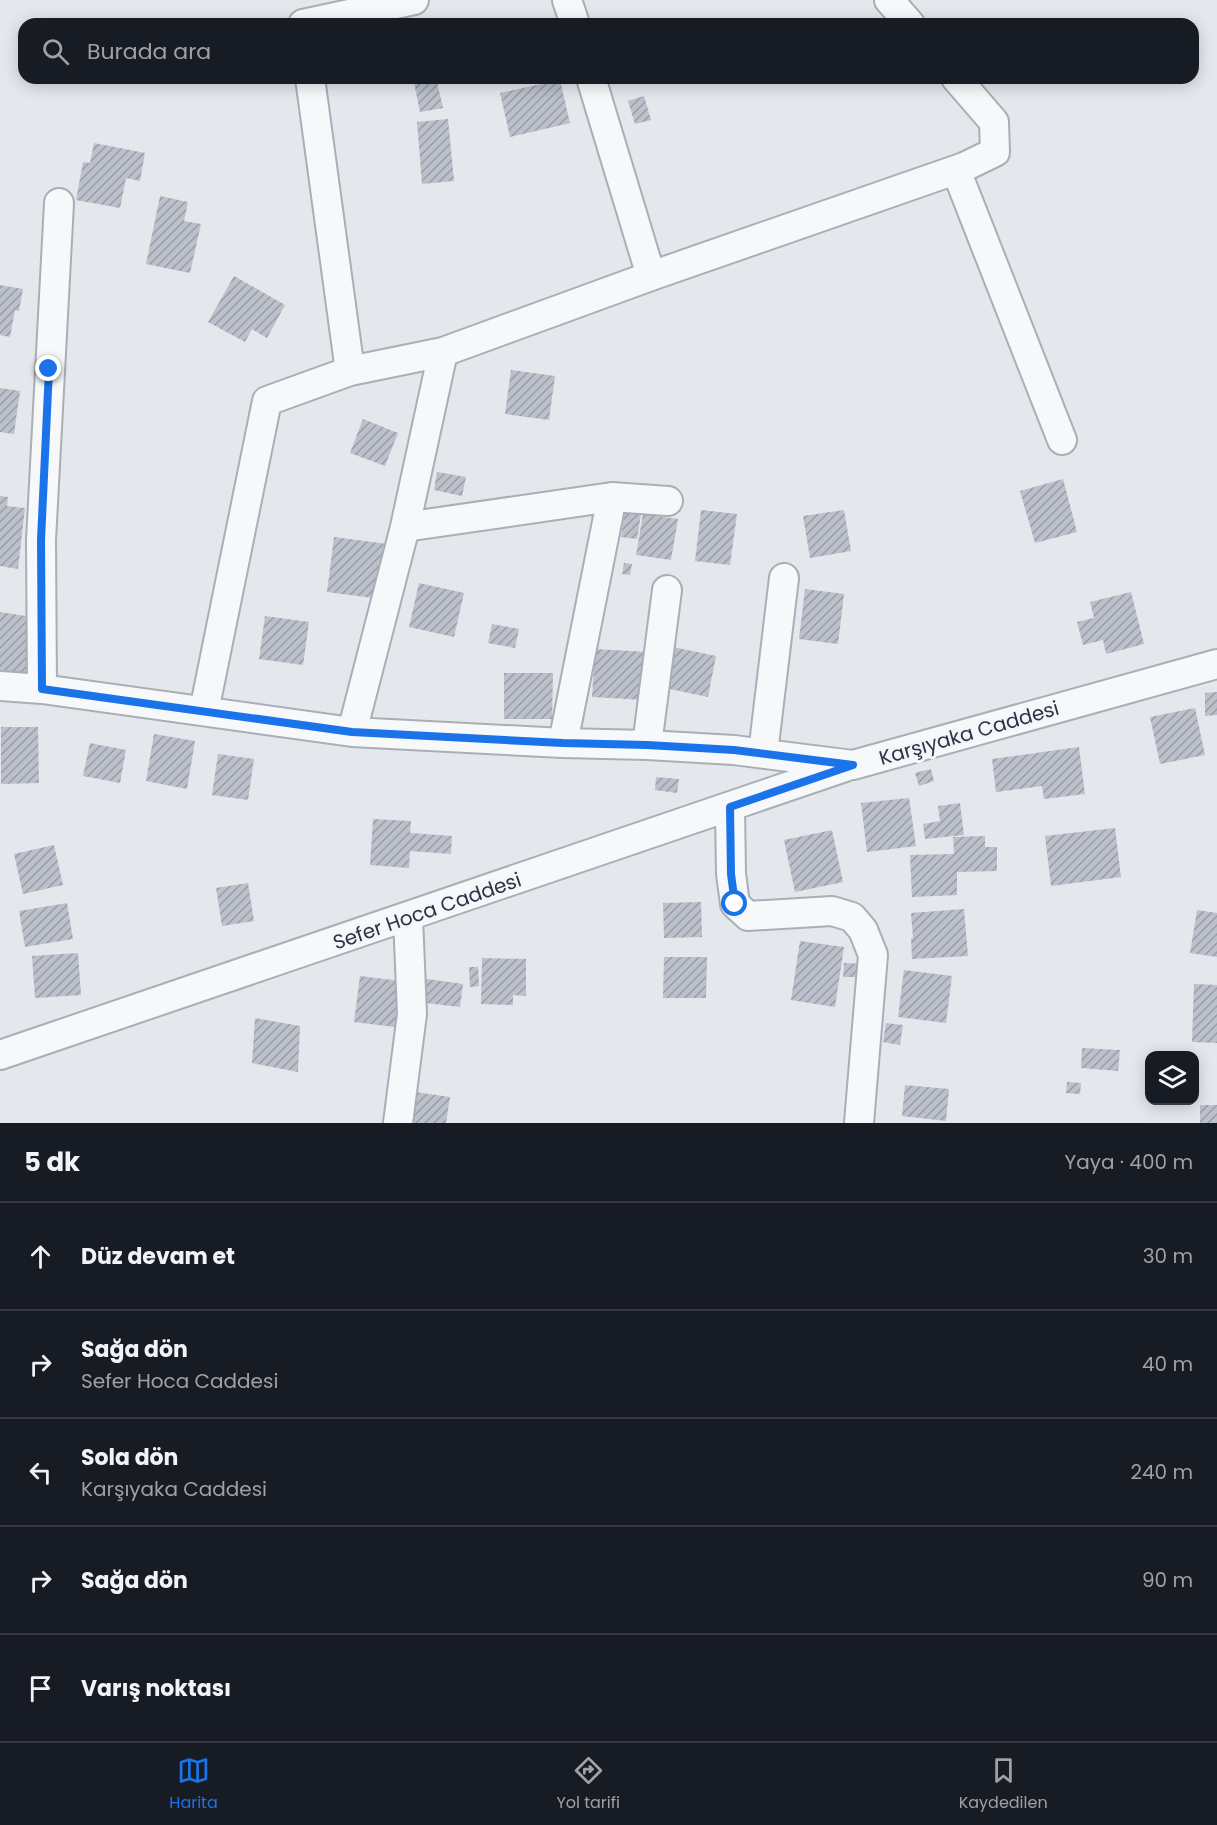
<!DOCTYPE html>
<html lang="tr">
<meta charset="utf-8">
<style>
body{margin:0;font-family:Poppins,sans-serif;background:#20242c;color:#f1f3f6}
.controls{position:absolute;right:18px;bottom:18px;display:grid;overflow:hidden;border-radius:12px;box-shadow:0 3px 15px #0003}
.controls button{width:54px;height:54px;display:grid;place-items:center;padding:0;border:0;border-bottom:2px solid #363941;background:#171b24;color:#f1f3f6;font:30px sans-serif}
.stop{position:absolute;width:18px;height:18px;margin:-14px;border:4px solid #1a73e8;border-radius:50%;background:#fff}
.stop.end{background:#1a73e8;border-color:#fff;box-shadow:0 2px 6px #0008}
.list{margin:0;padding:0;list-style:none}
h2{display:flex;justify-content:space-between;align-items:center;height:78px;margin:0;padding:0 24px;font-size:26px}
h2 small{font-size:20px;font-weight:400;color:#9ea1a6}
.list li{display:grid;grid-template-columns:39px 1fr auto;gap:18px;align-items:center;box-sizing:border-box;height:108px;padding:0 24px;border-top:2px solid #363941}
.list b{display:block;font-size:22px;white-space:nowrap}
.list p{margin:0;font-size:20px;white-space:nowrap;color:#9ea1a6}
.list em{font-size:20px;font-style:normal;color:#9ea1a6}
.icon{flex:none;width:33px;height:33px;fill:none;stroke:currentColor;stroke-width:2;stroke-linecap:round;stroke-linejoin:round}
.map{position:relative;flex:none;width:1217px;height:1123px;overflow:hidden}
.search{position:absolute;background:#171b24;box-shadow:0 3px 15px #0003;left:18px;right:18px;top:18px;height:66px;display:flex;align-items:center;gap:15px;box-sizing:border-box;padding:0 21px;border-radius:18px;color:#9ea1a6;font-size:22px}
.sheet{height:618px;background:#171b24}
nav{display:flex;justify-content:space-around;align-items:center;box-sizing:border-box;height:84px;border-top:2px solid #363941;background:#171b24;font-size:16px;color:#9ea1a6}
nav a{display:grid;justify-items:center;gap:3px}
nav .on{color:#1a73e8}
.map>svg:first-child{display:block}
.building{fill:url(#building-hatch)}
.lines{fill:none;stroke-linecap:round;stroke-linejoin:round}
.minor-casing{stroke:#a9aeb7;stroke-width:32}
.minor{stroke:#f7f8fa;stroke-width:28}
.route{stroke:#1a73e8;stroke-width:8}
.labels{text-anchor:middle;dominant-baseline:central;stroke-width:6;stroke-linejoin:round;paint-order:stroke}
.street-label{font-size:20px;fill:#2b3445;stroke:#f4f6f9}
</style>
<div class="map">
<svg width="1217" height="1123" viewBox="0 0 1217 1123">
<defs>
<pattern id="building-hatch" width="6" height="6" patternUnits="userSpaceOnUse" patternTransform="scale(1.5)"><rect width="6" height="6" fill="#bbc0ca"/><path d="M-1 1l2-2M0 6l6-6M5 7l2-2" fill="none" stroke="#989da6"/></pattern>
</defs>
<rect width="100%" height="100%" fill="#e4e7ec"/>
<path class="building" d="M413 78H436L443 108 420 112Z
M560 80 570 123 510 137 500 93Z
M644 96 651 120 635 124 628 101Z
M448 119 454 181 422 184 417 122Z
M94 143 145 153 140 181 126 178 120 208 76 200 83 162 90 163Z
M160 196 188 202 184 221 201 224 190 273 146 264Z
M234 276 285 305 267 338 252 329 245 342 208 322Z
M0 285 23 289 19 311 15 310 10 337 0 335Z
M511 370 555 376 549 420 505 414Z
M0 388 20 391 14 434 0 432Z
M363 419 398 433 385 466 350 453Z
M437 472 466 477 462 496 434 490Z
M1063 479 1077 532 1035 543 1020 491Z
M0 496 8 497 7 506 25 508 18 569 0 566Z
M701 510 737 514 730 565 695 561Z
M844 510 851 551 810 558 803 516Z
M625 512 641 514 637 539 621 537Z
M643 514 678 519 671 560 636 555Z
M334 537 395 545 391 572 377 571 373 598 327 592Z
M624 563 632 564 630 575 622 574Z
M419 583 464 593 454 637 409 627Z
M805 589 844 594 838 644 799 639Z
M1131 592 1144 644 1106 654 1103 640 1083 645 1077 622 1094 618 1090 602Z
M0 612 38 618 29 674 0 670Z
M265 616 309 622 303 665 259 659Z
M492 624 519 629 515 648 488 643Z
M673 647 716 656 708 697 665 688Z
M595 649 647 652 644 700 592 697Z
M504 673H553L552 719H504Z
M1217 692V715L1205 716V693Z
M1195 708 1205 755 1160 764 1150 717Z
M1 727H38L39 783 1 784Z
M154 734 195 741 187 789 146 781Z
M90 743 126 750 120 783 83 776Z
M1079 747 1085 794 1044 799 1042 786 996 792 992 759Z
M218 754 254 759 248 800 212 795Z
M931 769 934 781 919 786 915 773Z
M656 777 679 779 677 793 655 790Z
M909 798 916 846 867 852 861 803Z
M960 803 964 835 925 839 923 824 940 821 938 806Z
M373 819 411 821 410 833 452 836 451 854 410 851 409 868 370 865Z
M1115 828 1121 877 1051 886 1045 836Z
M832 830 843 882 795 892 784 840Z
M985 836V847H997V871L957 872V895L912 897 910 855 954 854 953 837Z
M54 845 63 885 23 894 14 854Z
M248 883 254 921 222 926 216 888Z
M701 902 702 937 664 938 663 903Z
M67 903 73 939 25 947 19 911Z
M964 909 968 956 912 959 911 938H913L911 913Z
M1197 910 1217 913V957L1190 953Z
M800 941 844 947 835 1007 791 1000Z
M78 953 81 995 35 998 32 956Z
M664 957H707L706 998H663Z
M482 958 526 959V996L513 995V1005L481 1004Z
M844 963 864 964 863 977H843Z
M469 967H478L479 986 470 987Z
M904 970 952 976 946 1023 898 1017Z
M360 976 401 981 395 1027 354 1022Z
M420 978 463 984 460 1007 417 1002Z
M1194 984 1217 985V1043L1192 1042Z
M255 1018 300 1026 298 1072 252 1063Z
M886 1023 903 1025 900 1045 883 1042Z
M1082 1048 1120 1050 1118 1071 1081 1068Z
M1067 1082 1081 1083 1080 1094 1066 1093Z
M905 1085 949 1089 946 1121 902 1116Z
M415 1092 450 1097 446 1123H410Z
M1200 1105H1217V1123H1200Z"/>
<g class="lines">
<defs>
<path id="minor" d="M567 0 575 24
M889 0 910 24
M303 24 414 0
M310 78 350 371 443 352 651 276
M591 78 651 276 964 167 995 152 994 122 956 78
M956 170 1062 440
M612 497 668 501
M405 527 612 497 563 743
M0 686 42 689 352 732 563 743 647 745 734 750 853 765 1217 664
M42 689 41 540 59 203
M204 711 267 401 350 371
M352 732 405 527 443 352
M647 745 667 590
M763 753 784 578
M730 807 731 874 735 904 748 916 832 911 852 917 863 930 873 955 859 1123
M0 1055 845 767
M398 1123 412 1014 408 917"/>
</defs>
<use href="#minor" class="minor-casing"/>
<use href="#minor" class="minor"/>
</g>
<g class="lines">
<path class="route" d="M49 369 41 540 42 689 352 732 563 743 647 745 734 750 853 765 730 807 731 874 735 904"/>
</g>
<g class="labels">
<g class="street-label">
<text transform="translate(969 733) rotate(-16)">Karşıyaka Caddesi</text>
<text transform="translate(427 911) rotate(-19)">Sefer Hoca Caddesi</text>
</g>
</g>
</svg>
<div class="controls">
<button><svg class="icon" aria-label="layers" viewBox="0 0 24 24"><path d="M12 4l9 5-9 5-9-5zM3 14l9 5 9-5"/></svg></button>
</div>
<div class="stop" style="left:735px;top:904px"></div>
<div class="stop end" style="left:49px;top:369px"></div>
<div class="search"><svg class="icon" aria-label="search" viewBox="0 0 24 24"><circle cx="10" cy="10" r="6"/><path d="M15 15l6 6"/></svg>Burada ara</div>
</div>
<section class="sheet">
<h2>5 dk<small>Yaya · 400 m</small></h2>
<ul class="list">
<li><svg class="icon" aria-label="ahead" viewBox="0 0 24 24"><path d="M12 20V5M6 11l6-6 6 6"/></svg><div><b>Düz devam et</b></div><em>30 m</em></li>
<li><svg class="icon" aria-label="right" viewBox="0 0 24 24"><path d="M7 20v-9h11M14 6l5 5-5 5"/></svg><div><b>Sağa dön</b><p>Sefer Hoca Caddesi</p></div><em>40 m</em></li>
<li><svg class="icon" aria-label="left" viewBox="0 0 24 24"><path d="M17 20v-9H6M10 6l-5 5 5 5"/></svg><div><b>Sola dön</b><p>Karşıyaka Caddesi</p></div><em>240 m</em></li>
<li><svg class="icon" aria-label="right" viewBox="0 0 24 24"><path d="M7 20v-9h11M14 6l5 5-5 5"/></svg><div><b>Sağa dön</b></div><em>90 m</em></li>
<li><svg class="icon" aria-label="arrive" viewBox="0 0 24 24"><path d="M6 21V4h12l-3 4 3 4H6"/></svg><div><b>Varış noktası</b></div></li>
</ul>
</section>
<nav>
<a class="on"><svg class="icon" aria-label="map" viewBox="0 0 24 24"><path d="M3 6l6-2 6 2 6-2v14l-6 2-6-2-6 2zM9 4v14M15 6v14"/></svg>Harita</a>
<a><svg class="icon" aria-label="directions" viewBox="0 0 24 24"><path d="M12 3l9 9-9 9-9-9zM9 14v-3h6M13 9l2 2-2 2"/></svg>Yol tarifi</a>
<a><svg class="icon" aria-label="saved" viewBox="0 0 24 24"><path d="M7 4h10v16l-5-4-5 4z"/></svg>Kaydedilen</a>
</nav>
